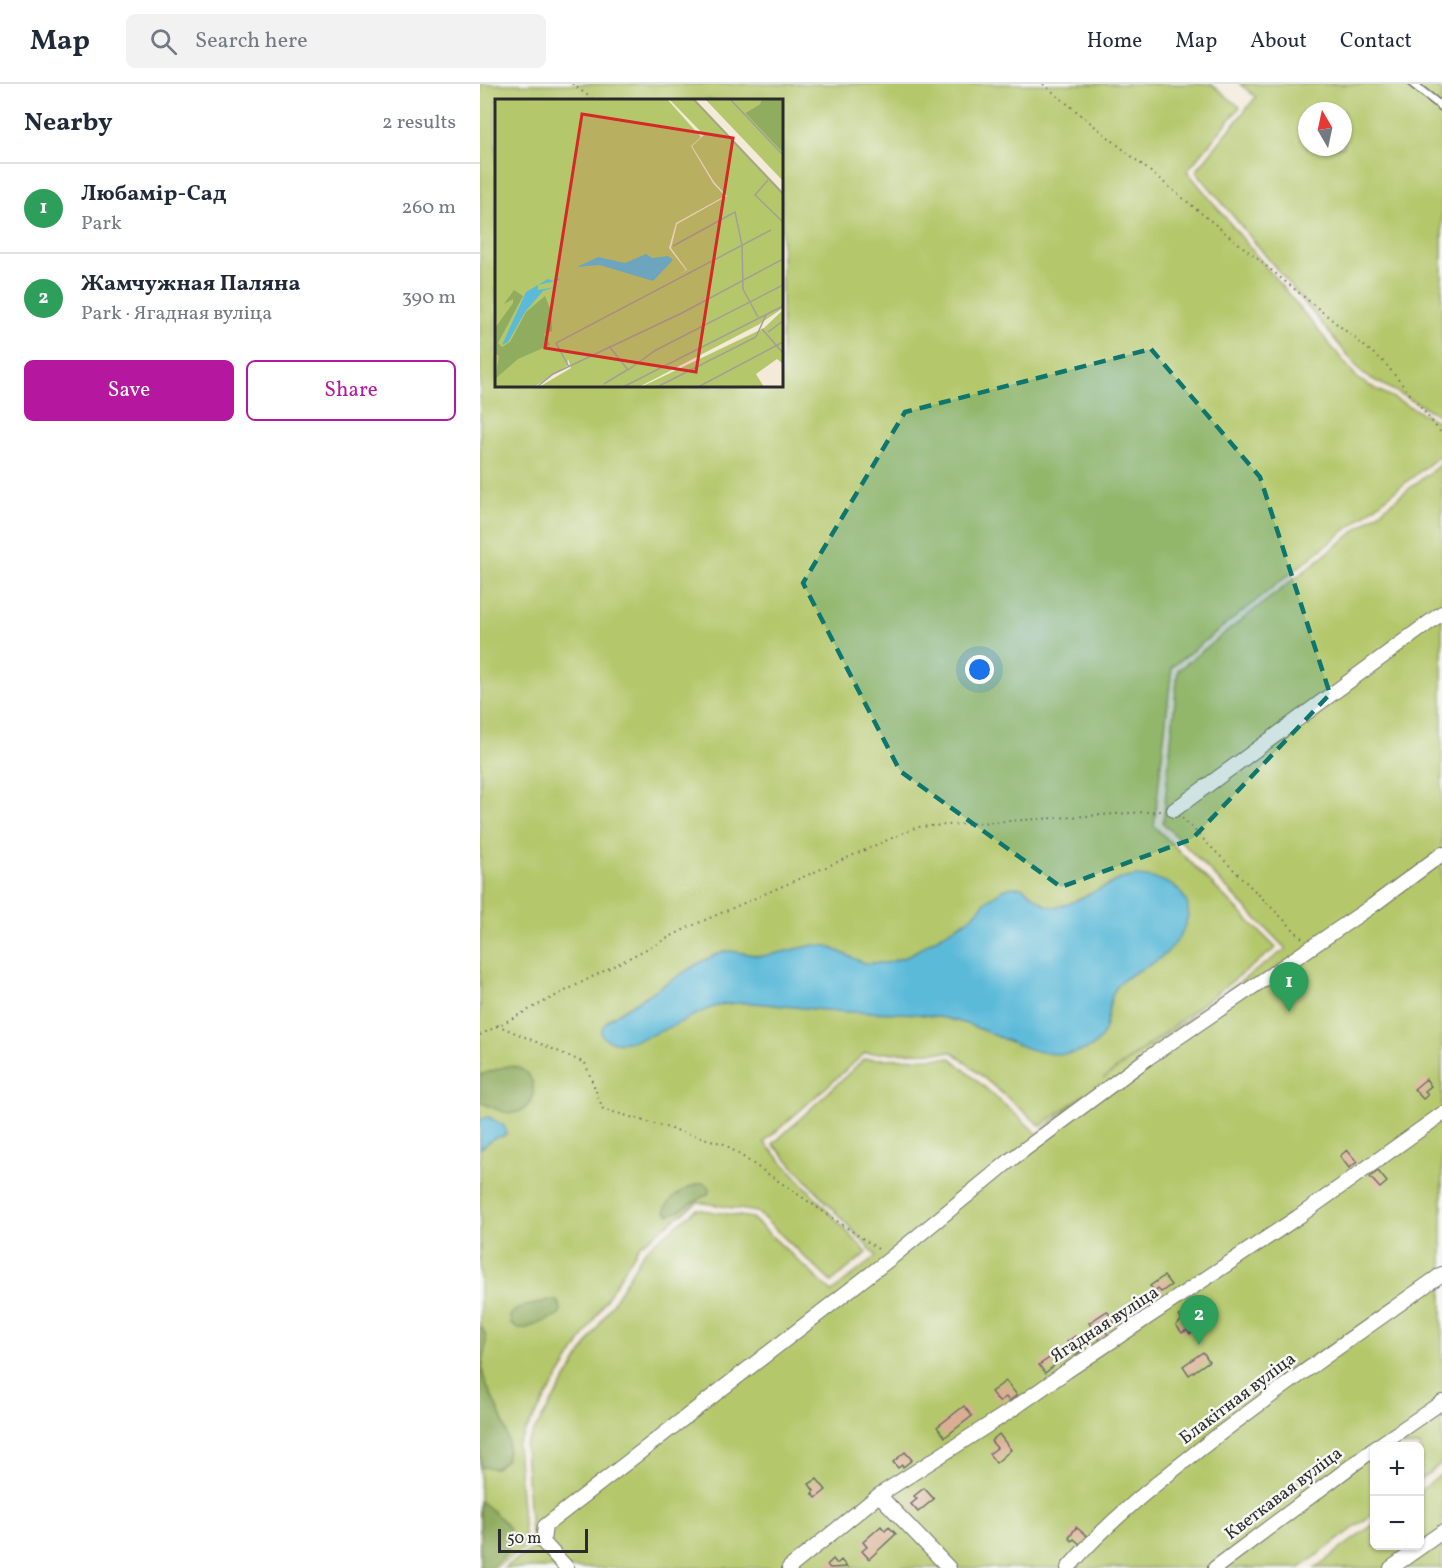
<!DOCTYPE html>
<meta charset="utf-8">
<style>
body{margin:0;font-family:Vollkorn,serif;background:#f2f2f3;color:#1f2937}
.controls{position:absolute;right:18px;bottom:18px;display:grid;overflow:hidden;border-radius:9px;box-shadow:0 2px 4px #0004}
.controls button{width:54px;height:54px;display:grid;place-items:center;padding:0;border:0;border-bottom:2px solid #e0e1e3;background:#fff;color:#1f2937;font:30px sans-serif}
.compass{position:absolute;left:818px;top:18px;width:54px;height:54px;border-radius:50%;background:#fff;box-shadow:0 2px 4px #0004;rotate:351deg}
.scale{position:absolute;left:18px;bottom:15px;width:90px;box-sizing:border-box;padding-left:6px;border:3px solid #2b2b2b;border-top:0;font-size:16px;line-height:21px;white-space:nowrap;color:#2b2b2b;-webkit-text-stroke:4px #f6f6f2;paint-order:stroke}
.you{position:absolute;left:500px;top:586px;width:21px;height:21px;margin:-15px;border:4px solid #fff;border-radius:50%;background:#1a73e8;box-shadow:0 0 0 9px #1a73e833}
.badge{display:grid;place-items:center;width:39px;height:39px;border-radius:50%;background:#b5179e;color:#fff;font-size:20px;font-weight:700}
.pin{position:absolute;translate:-50% -50px;filter:drop-shadow(0 2px 3px #0008)}
.pin::after{content:'';position:absolute;top:32px;width:21px;height:18px;background:inherit;clip-path:polygon(0 0,100% 0,50% 100%)}
.list{margin:0;padding:0;list-style:none}
h2{display:flex;justify-content:space-between;align-items:center;height:78px;margin:0;padding:0 24px;font-size:26px}
h2 small{font-size:20px;font-weight:400;color:#747a83}
.list li{display:grid;grid-template-columns:39px 1fr auto;gap:18px;align-items:center;box-sizing:border-box;height:90px;padding:0 24px;border-top:2px solid #e0e1e3}
.list b{display:block;font-size:22px;white-space:nowrap}
.list p{margin:0;font-size:20px;white-space:nowrap;color:#747a83}
.list em{font-size:20px;font-style:normal;color:#747a83}
.actions{display:flex;gap:12px;padding:18px 24px}
.actions a{flex:1;padding:14px 0;border:2px solid #b5179e;border-radius:9px;text-align:center;font-size:21px;color:#b5179e}
.actions .main{background:#b5179e;color:#fff}
.icon{flex:none;width:33px;height:33px;fill:none;stroke:currentColor;stroke-width:2;stroke-linecap:round;stroke-linejoin:round}
.map{position:relative;flex:none;width:962px;height:1484px;overflow:hidden}
header{display:flex;align-items:center;gap:36px;box-sizing:border-box;height:84px;padding:0 30px;background:#fff;border-bottom:2px solid #e0e1e3}
header strong{font-size:28px}
nav{display:flex;gap:33px;margin-inline-start:auto;font-size:21px}
.search{width:420px;height:54px;background:#f2f2f3;display:flex;align-items:center;gap:15px;box-sizing:border-box;padding:0 21px;border-radius:9px;color:#747a83;font-size:22px}
main{display:flex}
aside{flex:1;background:#fff}
.map>svg:first-child{display:block}
.green{fill:#b4c76b;stroke:#70794b;stroke-width:1.5;fill-rule:evenodd}
.forest{fill:#8fac5f;stroke:#5d6c45;stroke-width:1.5}
.water{fill:#5bbad9;stroke:#437282;stroke-width:1.5}
.building{fill:#dbae93}
.lines{fill:none;stroke-linecap:round;stroke-linejoin:round}
.lane-casing{stroke:#716e68;stroke-width:10}
.street-casing{stroke:#716e68;stroke-width:16}
.path{stroke:#716e68;stroke-width:2;stroke-dasharray:1.5 4.5;stroke-linecap:butt}
.lane{stroke:#fff;stroke-width:7}
.street{stroke:#fff;stroke-width:14}
.marked{fill:#0f766e;fill-opacity:0.2;stroke:#0f766e;stroke-width:4.5;stroke-dasharray:12 8;stroke-linejoin:round}
.labels{text-anchor:middle;dominant-baseline:central;stroke-width:5;stroke-linejoin:round;paint-order:stroke}
.street-label{font-size:18px;fill:#2b2b2b;stroke:#f6f6f2}
.inset-road{fill:none;stroke:#a49e94;stroke-width:1.5}
.view{fill:#d62828;fill-opacity:0.15;stroke:#d62828;stroke-width:3}
.inset-edge{fill:none;stroke:#2b2b2b;stroke-width:3}
</style>
<header>
<strong>Map</strong>
<div class="search"><svg class="icon" aria-label="search" viewBox="0 0 24 24"><circle cx="10" cy="10" r="6"/><path d="M15 15l6 6"/></svg>Search here</div>
<nav><a>Home</a><a>Map</a><a>About</a><a>Contact</a></nav>
</header>
<main>
<aside>
<h2>Nearby<small>2 results</small></h2>
<ul class="list">
<li><span class="badge" style="background:#2e9e5b">1</span><div><b>Любамір-Сад</b><p>Park</p></div><em>260 m</em></li>
<li><span class="badge" style="background:#2e9e5b">2</span><div><b>Жамчужная Паляна</b><p>Park · Ягадная вуліца</p></div><em>390 m</em></li>
</ul>
<div class="actions"><a class="main">Save</a><a>Share</a></div>
</aside>
<div class="map">
<svg width="962" height="1484" viewBox="0 0 962 1484">
<rect width="100%" height="100%" fill="#f6f6f2"/>
<filter id="ink" filterUnits="userSpaceOnUse"><feTurbulence type="fractalNoise" baseFrequency=".0167" numOctaves="2"/><feDisplacementMap in="SourceGraphic" scale="12" xChannelSelector="R" yChannelSelector="G"/><feConvolveMatrix kernelMatrix="1 2 1 2 8 2 1 2 1" color-interpolation-filters="sRGB"/></filter>
<filter id="wash" filterUnits="userSpaceOnUse"><feTurbulence type="fractalNoise" baseFrequency=".008" numOctaves="4" result="noise"/><feDisplacementMap in="SourceGraphic" scale="24" xChannelSelector="R" yChannelSelector="G"/><feGaussianBlur stdDeviation="1.35" result="paint"/><feColorMatrix in="noise" values="0 0 0 0 0 0 0 0 0 0 0 0 0 0 0 0 0 1.4 0 .05"/><feComposite in="paint" operator="in"/></filter>
<g filter="url(#wash)">
<rect width="100%" height="100%" fill="#f4eada"/>
<path class="green" d="M0 0H731L760 23 707 87 879 296 959 338 962 345V370L692 583 674 742 796 864 623 995 806 865 683 739 698 586 962 379V1379L940 1396V1362H894V1429L820 1484H24L52 1465 45 1362 165 1166 217 1125 272 1134 352 1208 396 1172 293 1060 384 975 471 974 558 1050 606 1009 561 1042 473 968 385 969 284 1058 387 1169 351 1198 277 1128 218 1118 159 1162 37 1361 45 1463 14 1484H0ZM16 16H302V302H16Z
M760 0H953L962 7V333L883 290 716 87 776 13ZM827 27H863V63H827Z
M962 1390V1484H835L894 1440V1462H940V1407Z"/>
<path class="forest" d="M27 982C62 982 61 1028 31 1029 20 1029 11 1021 0 1019V991Z
M224 1099 230 1104 228 1110 195 1129 189 1131 185 1127C187 1114 211 1100 224 1099Z
M67 1216 77 1217 81 1224 80 1229 76 1233 44 1245H38L31 1240 30 1232C40 1218 54 1224 67 1216Z
M0 1240C13 1260 0 1270 3 1290 10 1318 35 1345 26 1376L16 1384 0 1383Z
M0 1417C29 1440 49 1456 9 1484H0Z"/>
<path class="water" d="M656 792C674 793 694 797 704 813 709 821 709 830 706 839 698 862 682 876 660 886 652 890 644 894 638 901 622 921 635 956 605 966 564 980 526 954 489 941 451 927 411 929 372 928 339 926 306 922 273 919 257 918 243 919 228 925 210 932 134 978 121 949L122 944 129 935 219 879 241 868 251 867 280 872 289 871 334 861 347 862 384 879H406L426 873 484 838 493 832 507 816 523 806 532 803H542L567 822 576 823 588 820 641 795Z
M9 1033 24 1042 27 1049 23 1052 14 1054 0 1065V1035Z"/>
<g id="blocks">
<path class="building" d="M946 995 951 1002 945 1007 948 1011 943 1015 934 1005Z
M867 1066 877 1078 869 1084 860 1072Z
M898 1087 907 1098 900 1104 890 1093Z
M684 1192 691 1201 681 1208 678 1205 675 1208 670 1202Z
M664 1212 670 1219 658 1228 652 1220Z
M711 1223 724 1239 710 1250 707 1246 702 1249 696 1241 702 1236 699 1232 705 1229 704 1228Z
M627 1227 635 1239 625 1246 629 1253 621 1258 609 1239Z
M595 1252 604 1264 596 1270 587 1258Z
M723 1268 729 1277 709 1291 703 1282Z
M571 1273 576 1280 565 1289 559 1281Z
M526 1297 537 1311 529 1317 526 1313 519 1318 511 1308Z
M484 1322 492 1332 465 1353 457 1343Z
M519 1350 531 1366 516 1379 509 1370 517 1364 511 1357Z
M425 1368 432 1376 423 1383 422 1381 418 1384 413 1378Z
M337 1395 346 1406 336 1414 332 1409 334 1407 329 1400Z
M444 1404 454 1415 438 1428 431 1420 437 1415 434 1412Z
M401 1442 405 1447 409 1443 416 1450 389 1475 382 1467 387 1463 383 1458Z
M596 1443 608 1453 601 1461 594 1455 592 1457 589 1454Z
M353 1475 357 1480 361 1476 367 1483 350 1484 347 1481Z"/>
</g>
</g>
<g filter="url(#ink)">
<use href="#blocks" fill-opacity="0" stroke="#716e68" stroke-width="1.5"/>
<g class="lines">
<defs>
<path id="lane" d="M933 0 962 23"/>
<path id="street" d="M694 726 962 529
M898 1362 962 1318
M399 1411 469 1484
M87 1484 63 1458 65 1442 411 1174 533 1074 668 974 892 822 962 770
M309 1484 399 1411 530 1327 587 1287 818 1133 962 1030
M588 1484C629 1436 678 1398 728 1359 804 1300 883 1246 962 1190
M735 1484 894 1365
M911 1484 962 1448"/>
</defs>
<use href="#lane" class="lane-casing"/>
<use href="#street" class="street-casing"/>
<path class="path" d="M92 0 114 16
M563 0 905 279 962 350
M702 734 823 855
M17 941 105 979 123 1025 244 1060 401 1167
M0 951 207 844 437 743 681 727"/>
<use href="#lane" class="lane"/>
<use href="#street" class="street"/>
</g>
</g>
<path class="marked" d="M671 265 780 393 850 610 712 755 581 803 420 687 323 499 425 328Z"/>
<g class="labels">
<g class="street-label">
<text transform="translate(625 1241) rotate(-33)">Ягадная вуліца</text>
<text transform="translate(758 1315) rotate(-37)">Блакітная вуліца</text>
<text transform="translate(804 1410) rotate(-37)">Кветкавая вуліца</text>
</g>
</g>
<g transform="translate(15 15)">
<rect width="288" height="288" fill="#f4eada"/>
<path d="M0 0H172L206 38 196 47 218 84 230 97 181 124 174 149 191 171 186 174 192 171 176 149 182 125 232 97 219 83 197 47 209 36 174 0H200L288 93V209L263 226 144 288H44L76 269 73 260 72 267 39 288H0ZM210 0H266L265 5 250 14 288 54V82ZM288 211V265L282 260 261 275 269 288H146L269 229Z" fill="#b4c76b"/>
<path d="M266 0H288V54L250 14 265 5ZM19 191 28 197 3 244 7 248 15 243 31 213 50 197 56 212 57 232 49 235 55 246 23 260 0 280 4 257 0 254V229L18 204V200L9 205Z" fill="#8fac5f"/>
<path d="M151 155 157 159 173 157 178 161 158 182 105 166 82 168 103 158 130 164ZM61 178 65 181 43 186V191L60 188 48 192 30 213 13 243 7 246 31 193 53 180 58 182Z" fill="#5bbad9"/>
<path class="inset-road" d="M198 0 288 95M235 0 288 56M273 81 260 96 288 123M178 147 240 113 247 146 248 190 263 218M267 230 288 254M273 233 288 222M114 247 133 271 161 251 288 186M74 268 61 244 276 131M109 285 132 271M42 288 58 275 187 214 288 160M128 288 288 207M162 288 261 238 271 216M203 288 288 243"/>
<path class="view" d="M87 15 238 39 201 273 50 249Z"/>
<rect width="288" height="288" class="inset-edge"/>
</g>
</svg>
<div class="controls">
<button>+</button>
<button>−</button>
</div>
<svg class="compass" viewBox="-18 -18 36 36"><path d="M0-13l5 13h-10z" fill="#e53935"/><path d="M0 13l5-13h-10z" fill="#747a83"/></svg>
<div class="scale">50 m</div>
<div class="you"></div>
<div class="pin badge" style="left:809px;top:928px;background:#2e9e5b">1</div>
<div class="pin badge" style="left:719px;top:1261px;background:#2e9e5b">2</div>
</div>
</main>
